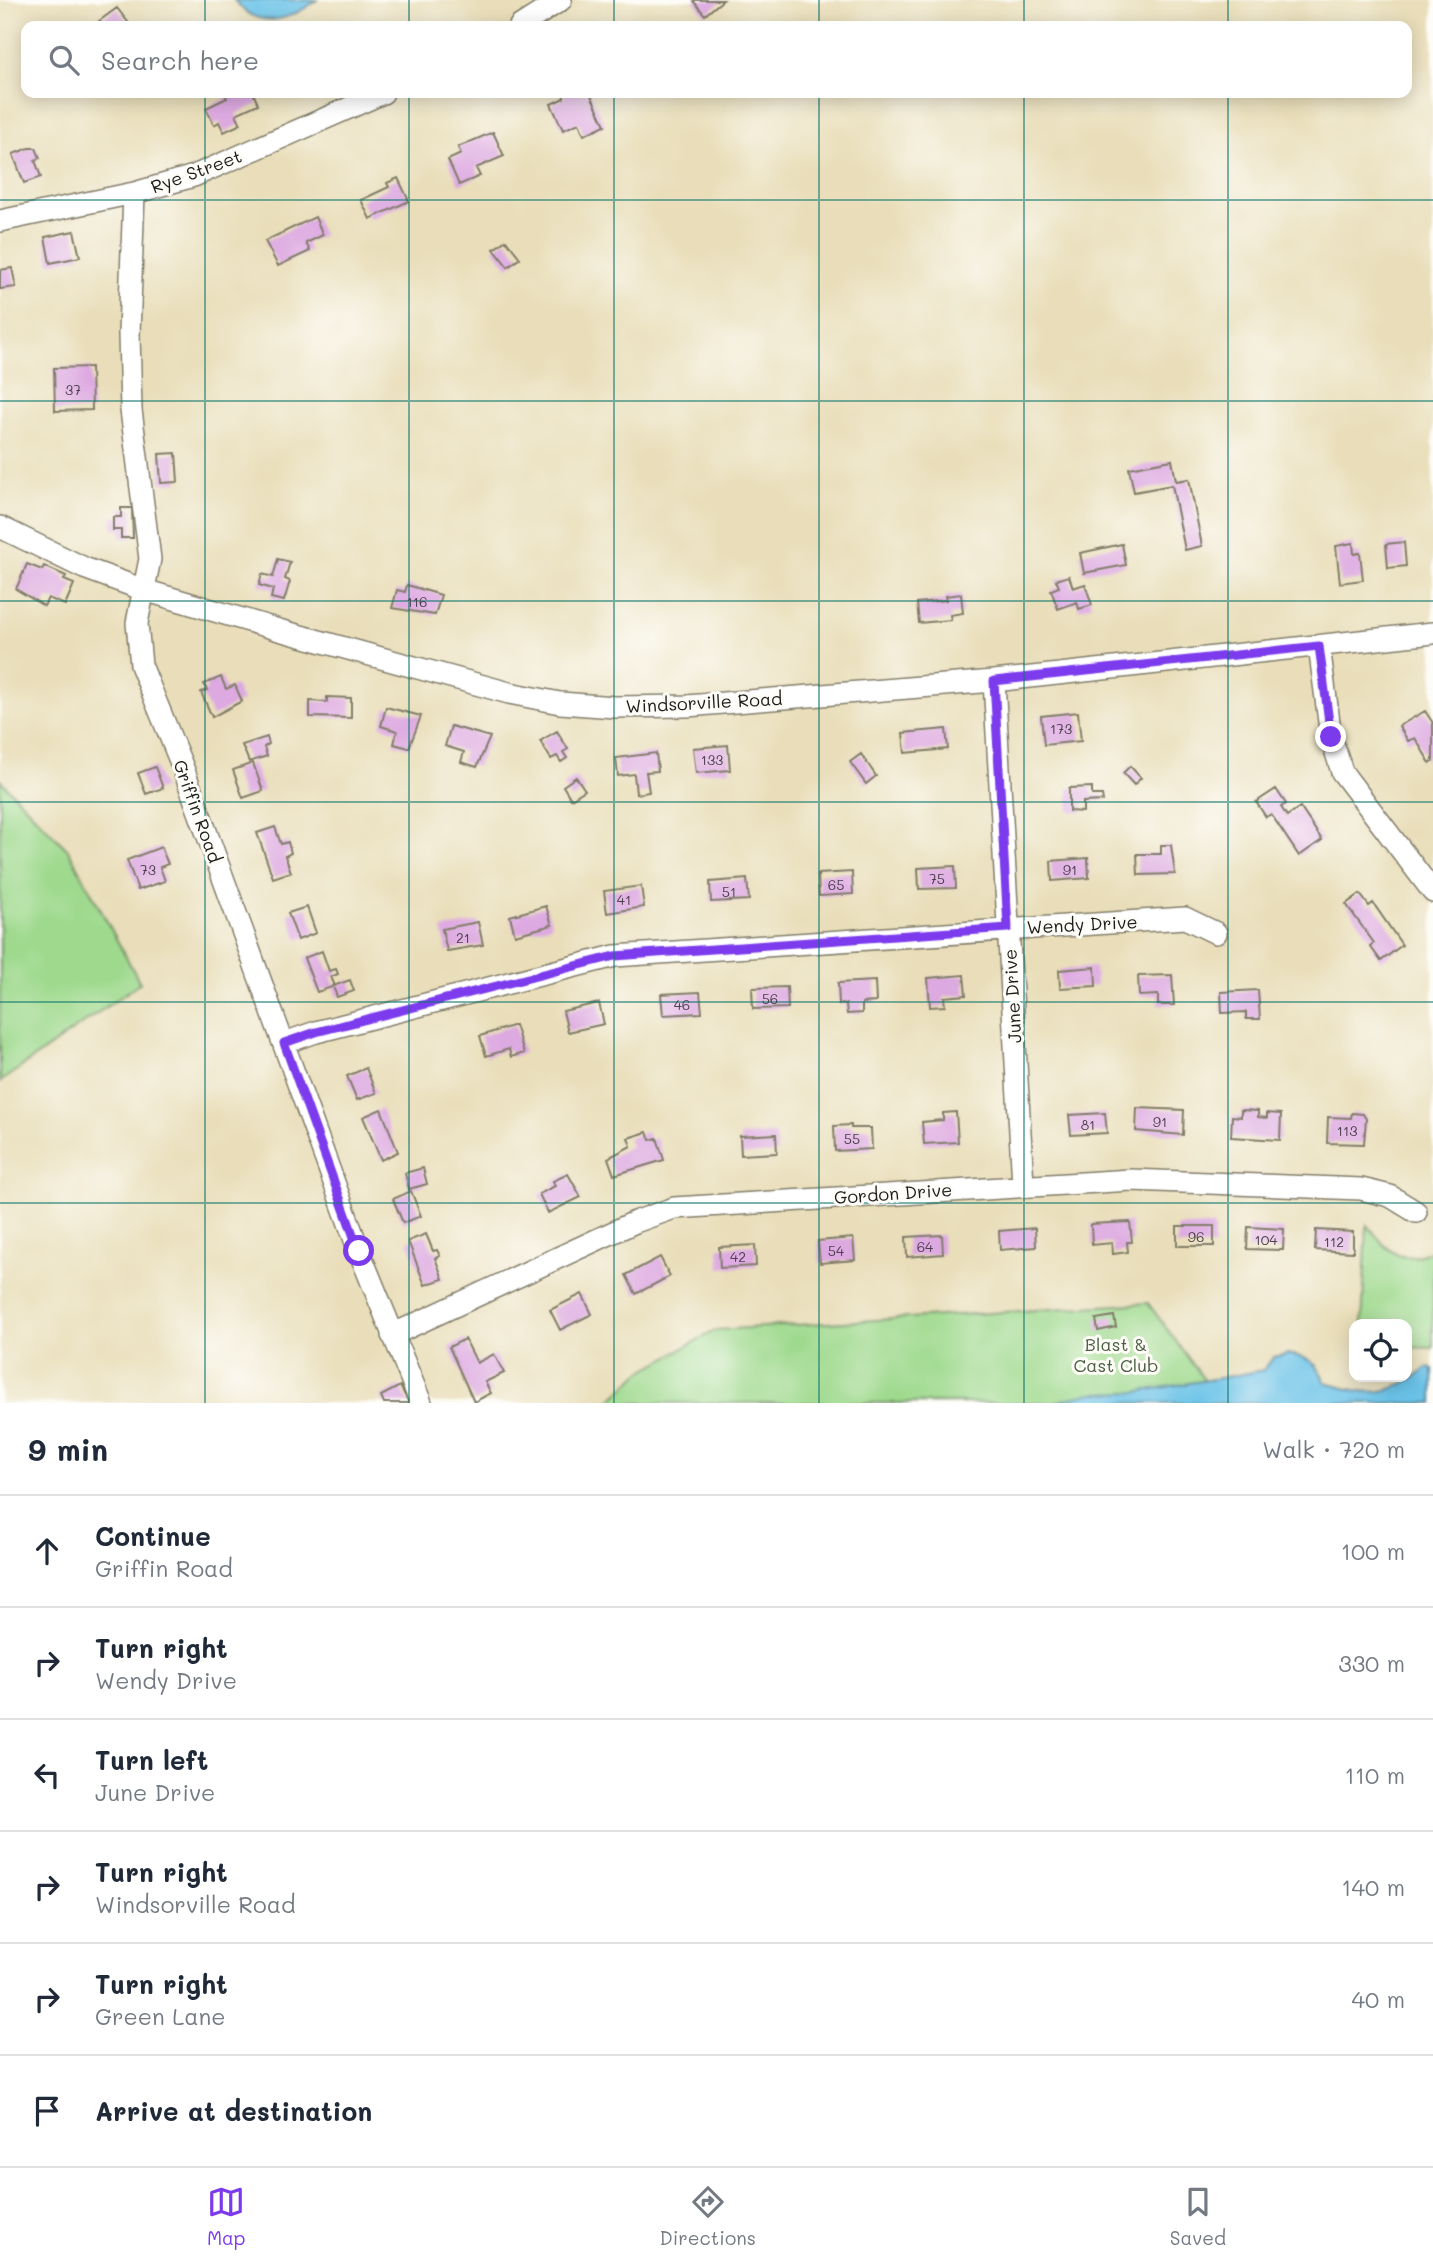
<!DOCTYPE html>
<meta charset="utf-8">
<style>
body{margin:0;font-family:Mali,sans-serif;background:#f2f2f3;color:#1f2937}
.controls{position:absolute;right:21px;bottom:21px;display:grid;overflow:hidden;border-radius:14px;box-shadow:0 4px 18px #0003}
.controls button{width:63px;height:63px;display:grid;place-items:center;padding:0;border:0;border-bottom:2px solid #e0e1e3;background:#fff;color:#1f2937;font:35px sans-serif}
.stop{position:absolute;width:21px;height:21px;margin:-16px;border:5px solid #7c3aed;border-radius:50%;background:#fff}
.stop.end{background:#7c3aed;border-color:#fff;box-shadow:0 2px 7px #0008}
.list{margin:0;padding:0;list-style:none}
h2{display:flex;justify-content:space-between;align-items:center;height:91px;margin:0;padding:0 28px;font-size:30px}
h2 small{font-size:23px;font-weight:400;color:#747a83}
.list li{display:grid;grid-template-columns:46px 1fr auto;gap:21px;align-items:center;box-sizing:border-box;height:112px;padding:0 28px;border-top:2px solid #e0e1e3}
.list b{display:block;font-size:26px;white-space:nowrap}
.list p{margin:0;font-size:23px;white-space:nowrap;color:#747a83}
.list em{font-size:23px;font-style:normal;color:#747a83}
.icon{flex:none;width:38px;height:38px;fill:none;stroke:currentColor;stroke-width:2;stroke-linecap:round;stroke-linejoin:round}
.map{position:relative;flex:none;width:1433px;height:1403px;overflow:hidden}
.search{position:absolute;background:#fff;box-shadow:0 4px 18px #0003;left:21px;right:21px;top:21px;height:77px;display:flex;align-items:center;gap:18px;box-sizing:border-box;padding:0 24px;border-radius:14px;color:#747a83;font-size:26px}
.sheet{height:763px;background:#fff}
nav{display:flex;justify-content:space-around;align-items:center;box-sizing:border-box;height:98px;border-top:2px solid #e0e1e3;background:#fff;font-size:19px;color:#747a83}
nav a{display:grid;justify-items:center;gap:4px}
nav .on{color:#7c3aed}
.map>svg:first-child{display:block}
.green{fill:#9ed98d;stroke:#5d7a54;stroke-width:2}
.water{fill:#6bc2e8;stroke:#446f82;stroke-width:2}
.building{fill:#dda9e1}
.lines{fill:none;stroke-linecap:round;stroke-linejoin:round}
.minor-casing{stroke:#827d6a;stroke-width:24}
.minor{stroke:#fff;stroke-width:21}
.route{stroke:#7c3aed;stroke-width:9}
.grid{fill:none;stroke:#0f766e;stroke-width:2;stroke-opacity:0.55}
.labels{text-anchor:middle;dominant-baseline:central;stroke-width:6;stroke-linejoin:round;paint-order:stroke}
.number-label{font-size:14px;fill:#4c3f4d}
.street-label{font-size:18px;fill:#1c1c1c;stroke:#fdfcf7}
.park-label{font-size:18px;fill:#4a5e44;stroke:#fdfcf7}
</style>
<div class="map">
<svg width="1433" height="1403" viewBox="0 0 1433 1403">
<rect width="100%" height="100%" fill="#fdfcf7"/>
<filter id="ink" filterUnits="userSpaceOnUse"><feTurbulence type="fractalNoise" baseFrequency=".0143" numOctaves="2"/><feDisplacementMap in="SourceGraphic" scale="14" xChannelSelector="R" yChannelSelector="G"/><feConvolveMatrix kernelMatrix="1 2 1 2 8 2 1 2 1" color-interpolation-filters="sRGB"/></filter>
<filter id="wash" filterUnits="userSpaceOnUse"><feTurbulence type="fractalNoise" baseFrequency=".00686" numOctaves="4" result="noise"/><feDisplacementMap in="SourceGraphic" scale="28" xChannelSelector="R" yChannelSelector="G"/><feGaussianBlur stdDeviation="1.57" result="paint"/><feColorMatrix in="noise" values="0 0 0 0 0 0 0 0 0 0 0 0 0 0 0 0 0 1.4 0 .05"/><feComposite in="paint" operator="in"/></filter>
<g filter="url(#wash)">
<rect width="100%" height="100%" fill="#e9deb9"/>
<path class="green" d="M0 780 69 851 140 983 0 1082Z
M1367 1225C1388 1248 1396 1268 1433 1250V1348L1407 1347V1324H1362Z
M1148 1303 1221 1403H607L641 1372 716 1330Z"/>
<path class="water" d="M234 0H317C289 21 258 31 234 0Z
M1288 1354C1311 1358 1317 1362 1326 1383 1372 1396 1390 1397 1429 1367L1433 1369V1403H1052L1091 1393 1136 1392 1237 1375 1263 1370 1274 1357Z"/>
<g id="blocks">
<path class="building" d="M693 0H723L705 15Z
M117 8 131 26H104L99 21Z
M224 93H253L258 104 236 114 241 124 224 132 219 122 214 125 206 108 227 98Z
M563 93H590L605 125 584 135 579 123 563 130 551 104 564 98Z
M493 132 504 156 476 168 480 176 459 185 448 160 461 154 458 147Z
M29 148H36L40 158 35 160 41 177 24 183 13 154Z
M398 178 409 201 370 219 361 200 389 187 387 183Z
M315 217 323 235 306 243 310 251 278 266 265 241Z
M74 231 80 257 50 263 45 237Z
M506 240 520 258 508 267 494 249Z
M12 268 16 287 0 289V270Z
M91 367 92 410 55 411 54 368Z
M176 453 178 482 161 483 159 454Z
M1172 460 1176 481 1189 479 1202 546 1185 550 1172 485 1134 492 1129 468Z
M121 508H132L133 538H121V530H113V517H121Z
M1404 542 1406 566 1388 568 1386 544Z
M1353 543 1354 554 1360 553 1363 580 1340 583 1336 546Z
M1122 544 1126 565 1084 573 1080 553Z
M278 559 290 562 285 579 290 581 284 601 271 598 273 589 259 585 262 574 273 577Z
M27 564 42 570 44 566 66 576 64 580 74 584 65 605 48 598 44 606 16 589Z
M1069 576 1073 588 1085 584 1092 605 1079 609 1077 602 1058 609 1051 590 1059 587 1056 580Z
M407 585 441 595 435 615 392 608 397 590 405 592Z
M961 594 963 613 950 615 951 620 919 623 917 603 946 600 945 596Z
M221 677 226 689 235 685 242 701 212 717 201 692 207 690 204 684Z
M327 697 351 698V718L310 717V701L327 702Z
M386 707 421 716 409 748 394 744 397 731 381 726Z
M1425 711 1433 723V761L1430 763 1415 738 1408 741 1399 726Z
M1078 712 1081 741 1044 745 1041 716Z
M451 726 490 737 477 767 461 762 464 752 445 746Z
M946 729 948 749 905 753 903 733Z
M557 731 568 749 563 752 567 758 561 762 557 756 551 759 540 741Z
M267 737 269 744 264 747 267 756 249 762 242 745Z
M728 745 730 770 696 773 693 748Z
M656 753 658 771 646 772 649 792 636 794 634 774 618 776 616 758Z
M861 754 876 776 866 784 850 762Z
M253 763 263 791 243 798 233 770Z
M1130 766 1141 778 1134 785 1123 773Z
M155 767 163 788 146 794 138 773Z
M576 777 585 790 571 799 563 786Z
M1092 787V795H1102L1103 801 1083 802V812L1069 811V788Z
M1276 789 1286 804 1281 807 1287 816 1300 807 1322 840 1299 856 1271 814 1266 817 1256 802Z
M275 827 281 844 288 842 291 853 285 856 291 872 273 878 257 833Z
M1161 845H1171L1175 874 1138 875 1137 854H1161Z
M161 847 168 864 160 867 165 881 138 890 127 860Z
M1088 858 1089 878 1052 881 1051 861Z
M955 866 956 888 919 889 918 868Z
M852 872 853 894 819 896 818 874Z
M747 879 749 900 711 902 710 882Z
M641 886 644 907 607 913 604 891Z
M1360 894 1369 906 1373 903 1402 945 1381 961 1370 946 1374 943 1346 904Z
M546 906 552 925 515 935 510 916Z
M307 907 316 933 298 940 288 913Z
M478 922 483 945 447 951 442 929Z
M322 951 329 971 336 969 338 974 331 977 335 986 317 992 304 958Z
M1095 967 1096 986 1060 988 1059 970Z
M964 975 966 995 944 997 945 1006 930 1007 928 978Z
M1172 975 1174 1005H1158V995L1139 996 1138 976Z
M350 980 354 991 337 997 333 986Z
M875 981 876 1002 862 1003V1013L847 1014 846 1004H839L838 983Z
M787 987 788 1008 753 1009 752 988Z
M1258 990 1260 1019H1246V1012L1222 1013 1221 992Z
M700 992 702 1013 663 1015 661 994Z
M599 1003 604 1024 568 1032 563 1011Z
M515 1025 524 1053 511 1057 509 1049 486 1056 480 1036Z
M366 1068 376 1093 357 1100 347 1076Z
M1137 1108 1184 1110 1183 1135 1136 1131Z
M381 1109 398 1152 381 1160 363 1117Z
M1241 1110 1258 1111V1117L1267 1118V1113L1281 1114 1280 1140 1231 1137 1232 1116 1241 1117Z
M956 1112 958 1142 924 1144 922 1122 943 1120V1113Z
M1105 1113 1107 1133 1071 1135 1069 1115Z
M1352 1113 1363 1114 1366 1119 1364 1144 1327 1143 1328 1117 1351 1118Z
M851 1125V1128H871L872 1149 835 1151 834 1126Z
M647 1132 650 1140 657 1138 664 1160 614 1175 608 1158 631 1146 628 1138Z
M776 1134 777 1153 741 1155 740 1136Z
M423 1168 427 1184 409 1189 405 1173Z
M568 1174 581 1197 548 1213 539 1194 555 1186 553 1181Z
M411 1191 421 1216 403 1223 393 1199Z
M1130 1222 1132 1242H1127L1128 1252 1113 1254 1112 1243 1092 1245 1091 1224Z
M1177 1226H1214V1246H1177Z
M1248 1227 1284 1229 1283 1250 1247 1249Z
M1035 1228 1036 1247 1000 1250 999 1231Z
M1316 1230 1353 1232V1252L1315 1250Z
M426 1234 433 1251 437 1250 440 1256 435 1258 443 1279 425 1285 408 1241Z
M942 1235 943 1254 907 1257 906 1237Z
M853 1238 855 1260 820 1263 818 1241Z
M755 1245 756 1266 720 1268 719 1247Z
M660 1257 670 1276 636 1294 626 1275Z
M582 1294 592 1314 560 1330 550 1310Z
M1114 1316 1116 1327 1098 1331 1096 1319Z
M465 1339 477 1363 494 1354 504 1373 485 1382 491 1393 474 1402 449 1347Z
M400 1386 409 1403H384L381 1396Z"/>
</g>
</g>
<g filter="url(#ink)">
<use href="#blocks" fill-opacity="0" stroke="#827d6a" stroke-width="2"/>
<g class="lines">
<defs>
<path id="minor" d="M520 26 561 0
M134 193 129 334 131 410 150 559 137 623 141 665 183 768 359 1251 421 1403
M0 221 134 193 194 176 383 93
M0 527 84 568 144 590 279 630 509 693 560 703 615 707 687 706 994 681 1433 633
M1319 646 1331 737 1342 772 1433 892
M994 681 1023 1184
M284 1043 316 1032 615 956 1185 918 1216 933
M392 1335 635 1222 674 1208 1131 1180 1361 1189 1390 1196 1416 1212"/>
</defs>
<use href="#minor" class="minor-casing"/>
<use href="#minor" class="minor"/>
</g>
</g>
<g class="lines" filter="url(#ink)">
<path class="route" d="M359 1251 284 1043 316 1032 615 956 1008 928 994 681 1319 646 1331 737"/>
</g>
<path class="grid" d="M205 0V26M409 0V26M614 0V26M819 0V26M1024 0V26M1228 0V26M205 93V1403M409 93V1403M614 93V1403M819 93V1403M1024 93V1403M1228 93V1403M0 200H1433M0 401H1433M0 601H1433M0 802H1433M0 1002H1433M0 1203H1433"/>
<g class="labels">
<g class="number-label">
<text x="73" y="389">37</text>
<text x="417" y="601">116</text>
<text x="1061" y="728">173</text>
<text x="712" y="759">133</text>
<text x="148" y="869">73</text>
<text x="1070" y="869">91</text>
<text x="937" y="878">75</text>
<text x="836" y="884">65</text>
<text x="729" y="891">51</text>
<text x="624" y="899">41</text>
<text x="463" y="937">21</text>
<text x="770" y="998">56</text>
<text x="682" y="1004">46</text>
<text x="1160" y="1121">91</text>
<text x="1088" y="1124">81</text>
<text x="1347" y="1130">113</text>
<text x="852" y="1138">55</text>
<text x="1196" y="1236">96</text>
<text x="1266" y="1239">104</text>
<text x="1334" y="1241">112</text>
<text x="925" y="1246">64</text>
<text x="836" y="1250">54</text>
<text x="738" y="1256">42</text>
</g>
<g class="street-label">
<text transform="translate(196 171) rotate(-20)">Rye Street</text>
<text transform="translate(704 702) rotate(-3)">Windsorville Road</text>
<text transform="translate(198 811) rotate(70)">Griffin Road</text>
<text transform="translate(1082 924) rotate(-3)">Wendy Drive</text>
<text transform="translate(1012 996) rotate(-93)">June Drive</text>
<text transform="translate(893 1193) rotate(-4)">Gordon Drive</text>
</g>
<g class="park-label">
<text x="1116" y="1344">Blast &amp;<tspan x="1116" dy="21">Cast Club</tspan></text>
</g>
</g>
</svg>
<div class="controls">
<button><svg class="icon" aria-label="locate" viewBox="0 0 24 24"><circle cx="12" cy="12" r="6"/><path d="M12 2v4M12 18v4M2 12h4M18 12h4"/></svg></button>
</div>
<div class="stop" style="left:359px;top:1251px"></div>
<div class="stop end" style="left:1331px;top:737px"></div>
<div class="search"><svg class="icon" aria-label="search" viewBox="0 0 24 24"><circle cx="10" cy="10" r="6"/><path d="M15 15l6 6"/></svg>Search here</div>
</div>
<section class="sheet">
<h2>9 min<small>Walk · 720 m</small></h2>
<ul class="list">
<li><svg class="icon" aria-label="ahead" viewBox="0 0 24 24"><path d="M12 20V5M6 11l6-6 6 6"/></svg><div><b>Continue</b><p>Griffin Road</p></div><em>100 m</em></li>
<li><svg class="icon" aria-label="right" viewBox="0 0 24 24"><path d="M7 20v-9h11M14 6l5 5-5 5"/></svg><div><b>Turn right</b><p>Wendy Drive</p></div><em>330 m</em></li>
<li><svg class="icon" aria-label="left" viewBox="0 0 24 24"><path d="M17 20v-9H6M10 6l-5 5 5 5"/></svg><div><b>Turn left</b><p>June Drive</p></div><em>110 m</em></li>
<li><svg class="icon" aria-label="right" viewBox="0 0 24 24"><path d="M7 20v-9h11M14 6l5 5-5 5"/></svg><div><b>Turn right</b><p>Windsorville Road</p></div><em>140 m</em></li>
<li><svg class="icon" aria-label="right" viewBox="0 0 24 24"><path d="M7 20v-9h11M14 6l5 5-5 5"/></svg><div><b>Turn right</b><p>Green Lane</p></div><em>40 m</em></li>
<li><svg class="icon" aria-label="arrive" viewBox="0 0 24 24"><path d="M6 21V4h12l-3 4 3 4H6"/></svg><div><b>Arrive at destination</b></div></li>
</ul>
</section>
<nav>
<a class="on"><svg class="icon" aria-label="map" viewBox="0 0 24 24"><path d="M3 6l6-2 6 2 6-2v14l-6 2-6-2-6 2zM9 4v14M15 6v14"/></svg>Map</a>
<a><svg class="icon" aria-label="directions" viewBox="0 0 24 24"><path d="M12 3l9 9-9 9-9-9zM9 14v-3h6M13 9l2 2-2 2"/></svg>Directions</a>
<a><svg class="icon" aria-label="saved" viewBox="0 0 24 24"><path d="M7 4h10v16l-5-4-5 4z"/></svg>Saved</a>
</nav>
